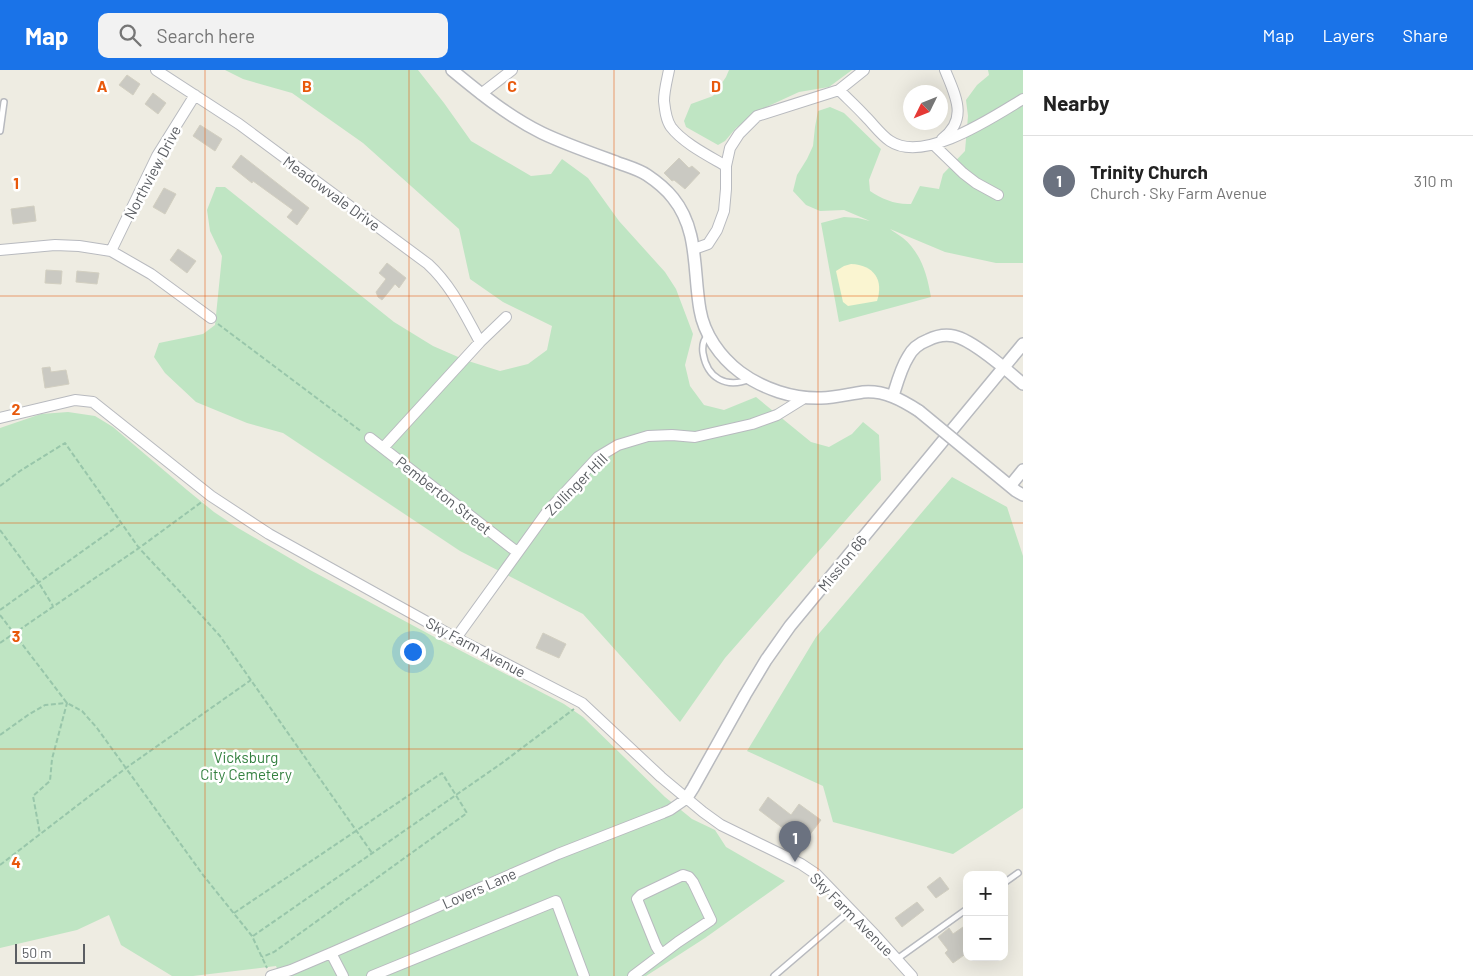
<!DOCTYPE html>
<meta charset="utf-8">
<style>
body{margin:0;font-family:Barlow,sans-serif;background:#f2f2f2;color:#222}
.controls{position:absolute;right:15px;bottom:15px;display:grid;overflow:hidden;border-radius:10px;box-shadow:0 5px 20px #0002}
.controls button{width:45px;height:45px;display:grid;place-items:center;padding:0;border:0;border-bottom:1px solid #e0e0e0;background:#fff;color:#222;font:25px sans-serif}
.compass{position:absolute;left:903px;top:15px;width:45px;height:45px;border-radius:50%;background:#fff;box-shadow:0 5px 20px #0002;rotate:227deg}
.scale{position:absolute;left:15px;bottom:12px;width:70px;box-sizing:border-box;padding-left:5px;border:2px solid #5b5e63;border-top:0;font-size:14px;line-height:18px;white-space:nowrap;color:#5b5e63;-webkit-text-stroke:4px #fff;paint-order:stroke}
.you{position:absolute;left:412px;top:581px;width:18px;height:18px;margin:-12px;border:4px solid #fff;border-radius:50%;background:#1a73e8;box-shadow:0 0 0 8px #1a73e833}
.badge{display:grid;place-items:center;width:32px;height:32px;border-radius:50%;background:#1a73e8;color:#fff;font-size:16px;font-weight:700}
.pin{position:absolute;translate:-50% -41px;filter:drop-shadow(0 1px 2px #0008)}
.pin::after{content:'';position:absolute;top:26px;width:18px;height:15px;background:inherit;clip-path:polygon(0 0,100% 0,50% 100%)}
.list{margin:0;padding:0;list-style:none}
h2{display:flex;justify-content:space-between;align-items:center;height:65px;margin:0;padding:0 20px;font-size:21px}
h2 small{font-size:16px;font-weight:400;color:#767676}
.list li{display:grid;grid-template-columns:32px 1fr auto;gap:15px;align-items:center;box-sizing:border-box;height:90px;padding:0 20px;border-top:1px solid #e0e0e0}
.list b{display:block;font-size:19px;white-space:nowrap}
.list p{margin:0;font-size:16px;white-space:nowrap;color:#767676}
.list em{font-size:16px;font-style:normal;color:#767676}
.icon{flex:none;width:28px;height:28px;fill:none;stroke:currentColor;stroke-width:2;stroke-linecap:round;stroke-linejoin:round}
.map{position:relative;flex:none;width:1023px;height:906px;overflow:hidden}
header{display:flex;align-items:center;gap:30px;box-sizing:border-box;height:70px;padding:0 25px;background:#1a73e8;color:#fff}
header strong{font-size:24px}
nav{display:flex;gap:28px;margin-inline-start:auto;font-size:18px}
.search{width:350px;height:45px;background:#f2f2f2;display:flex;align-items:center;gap:12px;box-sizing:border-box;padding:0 18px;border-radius:10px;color:#767676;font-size:19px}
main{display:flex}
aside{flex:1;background:#fff}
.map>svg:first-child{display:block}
.green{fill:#bfe5c3}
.sand{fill:#faf5d1}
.building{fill:#cac9c2;stroke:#d2cfc1}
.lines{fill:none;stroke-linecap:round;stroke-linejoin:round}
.service-casing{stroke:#b8babf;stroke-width:8}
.minor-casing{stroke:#b8babf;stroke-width:12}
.tertiary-casing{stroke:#b8babf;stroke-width:14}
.path{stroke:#98c6aa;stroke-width:2;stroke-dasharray:5 2.5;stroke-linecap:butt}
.service{stroke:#fff;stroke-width:5}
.minor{stroke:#fff;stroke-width:10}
.tertiary{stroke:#fff;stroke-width:11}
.tertiary-bridge-casing{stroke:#b8babf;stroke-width:14;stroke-linecap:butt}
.tertiary-bridge{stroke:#fff;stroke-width:11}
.grid{fill:none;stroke:#e8590c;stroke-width:1;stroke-opacity:0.55}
.labels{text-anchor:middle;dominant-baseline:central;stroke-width:5;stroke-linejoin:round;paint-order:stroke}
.street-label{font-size:15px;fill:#5b5e63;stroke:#fff}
.park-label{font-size:15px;fill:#348140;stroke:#fff}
.grid-label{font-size:16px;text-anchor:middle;font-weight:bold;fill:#e8590c;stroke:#fff;stroke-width:5;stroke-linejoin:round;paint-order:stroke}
</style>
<header>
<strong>Map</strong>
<div class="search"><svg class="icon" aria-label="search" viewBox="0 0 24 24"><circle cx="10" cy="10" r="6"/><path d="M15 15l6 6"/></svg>Search here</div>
<nav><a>Map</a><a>Layers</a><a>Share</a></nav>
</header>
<main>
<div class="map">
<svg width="1023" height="906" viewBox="0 0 1023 906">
<rect width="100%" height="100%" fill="#eeece2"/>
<path class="green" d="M225 0H418L444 33 471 71 531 106 551 104 562 89 588 108 619 151 665 202 676 219 693 264 685 295 690 316 704 335 724 340 756 327 811 372 829 377 852 364 863 352 879 365 881 410 725 588 680 652 583 544 460 481 283 363 247 353 196 332 165 303 154 287 159 273 203 264 215 255 222 186 210 161 207 140 216 117H225L394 252 433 276 465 290 500 301 528 294 547 280 552 256 503 232 470 209 459 159 363 73 292 23 243 9Z
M729 0H852L829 17 799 22 762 39 736 58 725 71 718 75 686 57 684 51 691 34 713 26 726 7Z
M988 0H1023V193H996L945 182 890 159C894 162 899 165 903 168 921 183 927 204 931 227L839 252 821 153 844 147 858 148 870 151 844 140 820 141 806 135 793 121 797 105 807 89 813 76 815 57 818 41 830 37 844 43 881 79 869 110 870 121C882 129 896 135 911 134L920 116 939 119 943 104 965 81 968 46 966 30 977 15 989 5Z
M68 342 95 346 113 357 187 420 214 442 238 458 310 500 440 570 564 634 583 647 665 727 692 749 715 760 726 777 785 811 705 868 646 906H280L276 896 193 906H172L121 875 109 845 77 860 0 878V358L41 344Z
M952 407 1007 437 1023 486V738L953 784 833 752 823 716 747 681 816 567Z"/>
<path class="sand" d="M851 194C874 195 884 210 877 231L848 236 843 232 836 201 844 196Z"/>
<path class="building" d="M127 5 140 14 133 25 119 15Z
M153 23 166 33 158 44 145 34Z
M200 55 222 69 215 81 193 66Z
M241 85 309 138 297 155 287 147 293 140 253 111 252 113 232 97Z
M679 88 689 98 692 96 700 103 685 119 674 110 672 111 664 103Z
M164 118 176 124 165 144 153 137Z
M34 136 36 151 13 154 11 139Z
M178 179 196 191 187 203 170 190Z
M387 193 406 208 399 218 395 214 382 230 378 227 376 222 386 209 379 203Z
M46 200 62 201 61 214 45 213Z
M77 201 99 203 97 214 76 212Z
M50 297 51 302 66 300 69 314 45 318 42 298Z
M543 563 566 574 559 588 536 578Z
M768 727 791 745 799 734 821 750 799 779 784 768 788 762 759 740Z
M940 807 949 819 936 828 927 817Z
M917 832 924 840 902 857 895 848Z
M963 857 967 862V883L953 893 945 883 948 880 938 867 949 858 953 864Z"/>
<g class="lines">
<defs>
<path id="service" d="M0 61 4 32
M708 265C703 270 702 276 703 283 707 308 726 319 750 309
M1004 813 1018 803
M897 889 967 839
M774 906 851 840"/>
<path id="minor" d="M156 0 239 54 428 194C452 216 465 245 480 272
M669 0C667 10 664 21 664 31 665 40 666 50 671 57 683 73 709 86 726 96
M839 20C848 29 857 37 866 47 874 55 881 65 890 71 924 94 993 47 1023 29
M481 24 512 0
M942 69C969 49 955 25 945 0
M934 75 963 103 976 113 998 125
M694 179 708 174 717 160 724 141 726 119V96L730 78 739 64 757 46 839 20 864 0
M0 180 55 175 79 176 111 181 151 204 211 248
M111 181 157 86 195 25
M0 348 75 330 93 332 211 426 269 464 456 568 582 633 661 707 703 742 721 755 801 794 816 804 875 865 912 906
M370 368 517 482
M383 378 480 272 506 247
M456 568 547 442 598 387 618 375 648 366 672 365 695 367 752 354 777 345 806 327
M331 883 343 906
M271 906 291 900 331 883 558 784 663 743 670 740 686 729
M372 906 556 831 584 906
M633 906 678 872 711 850 693 812 689 807 683 805 641 825 637 829 656 876 661 884"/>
<path id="tertiary" d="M452 0C481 24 508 46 542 63 565 74 591 83 616 92 626 96 638 99 647 105 656 111 666 119 673 128 699 160 693 201 700 240 704 264 720 287 740 302 763 319 793 329 821 328 835 328 849 324 863 322 884 320 902 330 919 341
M893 326C897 313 901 298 908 287 912 279 920 273 928 270 936 266 945 264 954 266 973 270 1008 301 1023 314
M976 388 1016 421 1023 425
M1010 416 1023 400
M686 729 693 718 745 625 766 590 790 556 1023 274"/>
</defs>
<use href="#service" class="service-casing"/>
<use href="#minor" class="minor-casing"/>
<use href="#tertiary" class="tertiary-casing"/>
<path class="path" d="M218 254 362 362
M0 416 20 401 65 373 139 478 182 524 220 566 372 783
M0 460 39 513 53 536
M0 540 122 453
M0 545 67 633 82 641 97 658 203 805 252 866 267 898
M0 573 139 478 203 431
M0 665 28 645 45 635 67 633 52 689 50 711 33 726 40 764
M0 795 126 698 251 610
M234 843 442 703 467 743 274 882 262 887
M253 866 502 693 574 639"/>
<use href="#service" class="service"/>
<use href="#minor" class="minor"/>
<use href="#tertiary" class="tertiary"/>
<defs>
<path id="tertiary-bridge" d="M919 341 976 388"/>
</defs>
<use href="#tertiary-bridge" class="tertiary-bridge-casing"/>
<use href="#tertiary-bridge" class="tertiary-bridge"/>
</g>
<path class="grid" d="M205 0V906M409 0V906M614 0V906M818 0V906M0 226H1023M0 453H1023M0 679H1023"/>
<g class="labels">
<g class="street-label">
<text transform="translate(152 102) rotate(-62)">Northview Drive</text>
<text transform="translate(332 123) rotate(36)">Meadowvale Drive</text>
<text transform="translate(576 414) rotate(-45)">Zollinger Hill</text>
<text transform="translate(444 425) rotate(38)">Pemberton Street</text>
<text transform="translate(842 493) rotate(-51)">Mission 66</text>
<text transform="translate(476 577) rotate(28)">Sky Farm Avenue</text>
<text transform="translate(479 818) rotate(-24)">Lovers Lane</text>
<text transform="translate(852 844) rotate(45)">Sky Farm Avenue</text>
</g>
<g class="park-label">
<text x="246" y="687">Vicksburg<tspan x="246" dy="17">City Cemetery</tspan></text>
</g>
</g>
<g class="grid-label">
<text x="102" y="22">A</text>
<text x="307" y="22">B</text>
<text x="512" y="22">C</text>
<text x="716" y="22">D</text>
<text x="16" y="119">1</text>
<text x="16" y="345">2</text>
<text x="16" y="572">3</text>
<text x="16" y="798">4</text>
</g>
</svg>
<div class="controls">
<button>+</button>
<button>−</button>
</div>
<svg class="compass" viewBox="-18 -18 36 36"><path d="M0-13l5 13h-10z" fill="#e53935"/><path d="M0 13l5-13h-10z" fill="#767676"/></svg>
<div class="scale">50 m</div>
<div class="you"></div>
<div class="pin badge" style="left:795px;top:792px;background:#6b7280">1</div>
</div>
<aside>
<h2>Nearby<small></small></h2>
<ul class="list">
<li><span class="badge" style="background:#6b7280">1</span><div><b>Trinity Church</b><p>Church · Sky Farm Avenue</p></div><em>310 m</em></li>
</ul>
</aside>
</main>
